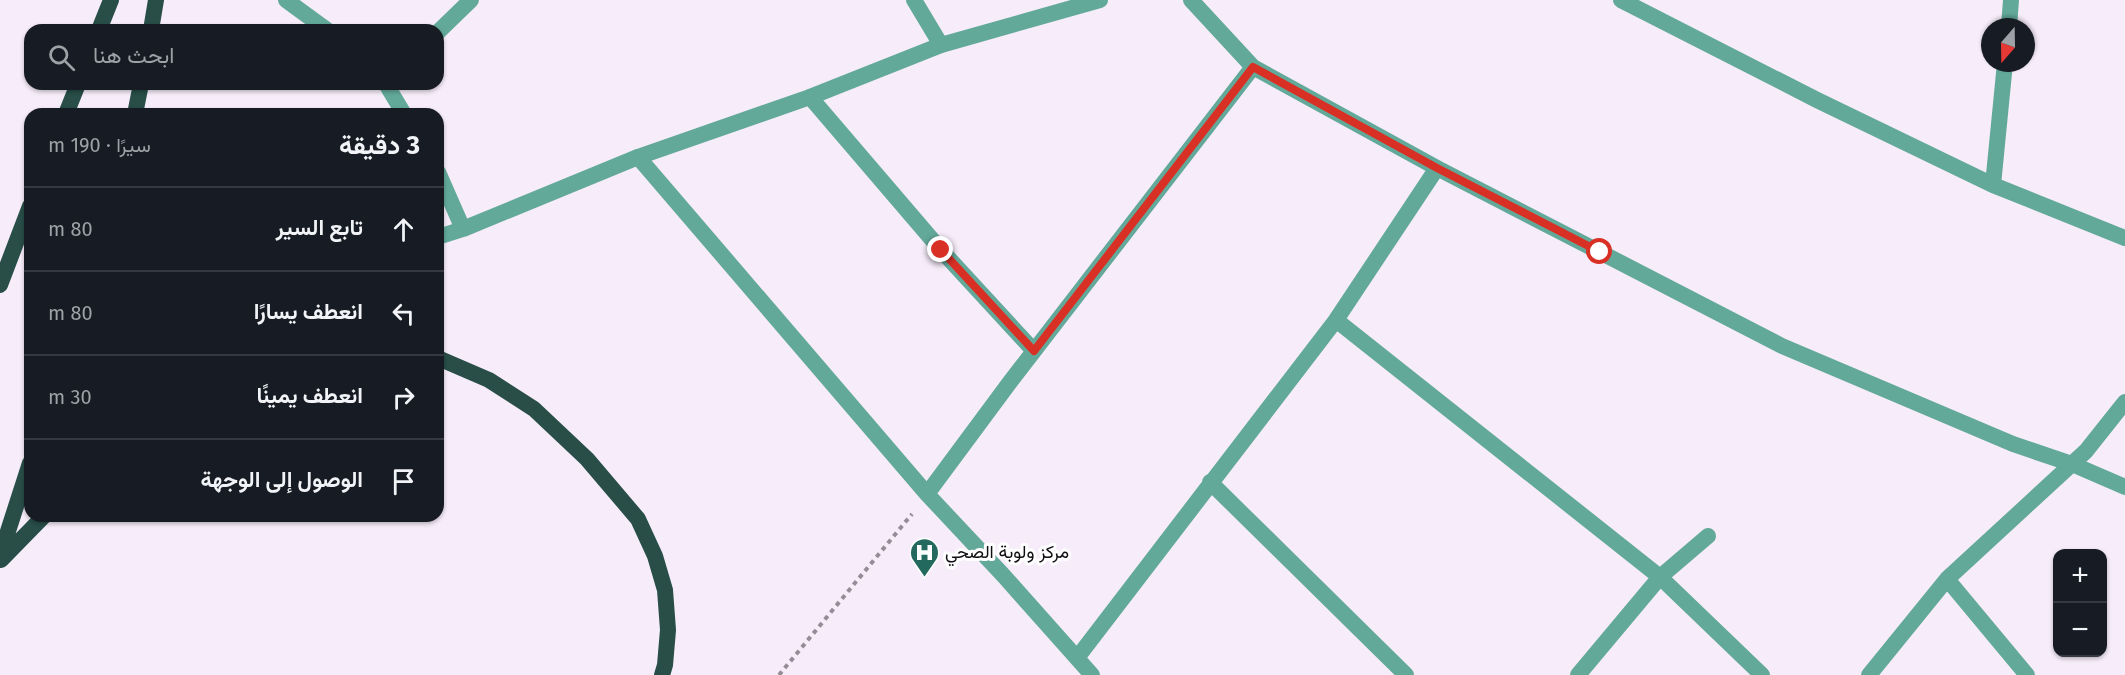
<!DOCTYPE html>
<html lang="ar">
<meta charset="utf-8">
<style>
body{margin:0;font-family:"Fira Sans",Vazirmatn,sans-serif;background:#20242c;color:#f1f3f6;direction:rtl}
.controls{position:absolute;right:18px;bottom:18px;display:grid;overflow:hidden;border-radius:12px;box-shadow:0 2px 4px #0004}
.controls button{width:54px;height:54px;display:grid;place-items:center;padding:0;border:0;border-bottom:2px solid #363941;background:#171b24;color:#f1f3f6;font:30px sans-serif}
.compass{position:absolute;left:1981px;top:18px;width:54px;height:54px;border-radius:50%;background:#171b24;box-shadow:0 2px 4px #0004;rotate:200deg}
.stop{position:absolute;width:18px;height:18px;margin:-14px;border:4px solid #d93025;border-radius:50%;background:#fff}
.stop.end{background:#d93025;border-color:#fff;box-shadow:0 2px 6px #0008}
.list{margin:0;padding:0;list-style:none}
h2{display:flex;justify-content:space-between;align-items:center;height:78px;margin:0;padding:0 24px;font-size:26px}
h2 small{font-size:20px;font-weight:400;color:#9ea1a6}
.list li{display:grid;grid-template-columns:39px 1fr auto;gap:18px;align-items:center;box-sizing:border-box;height:84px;padding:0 24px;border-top:2px solid #363941}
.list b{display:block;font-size:22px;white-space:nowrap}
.list em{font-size:20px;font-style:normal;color:#9ea1a6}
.icon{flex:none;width:33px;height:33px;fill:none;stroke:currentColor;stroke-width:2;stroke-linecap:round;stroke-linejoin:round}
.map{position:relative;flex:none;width:2125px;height:675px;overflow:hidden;direction:ltr}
.search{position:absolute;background:#171b24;box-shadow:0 2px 4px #0004;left:24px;top:24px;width:420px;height:66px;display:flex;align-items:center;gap:15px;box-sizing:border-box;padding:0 21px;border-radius:18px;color:#9ea1a6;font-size:22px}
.panel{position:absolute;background:#171b24;box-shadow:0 2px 4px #0004;left:24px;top:108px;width:420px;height:414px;border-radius:18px;direction:rtl}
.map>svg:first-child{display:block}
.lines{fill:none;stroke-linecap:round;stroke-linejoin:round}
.path{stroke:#948d97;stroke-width:4;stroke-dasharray:4.5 4.5;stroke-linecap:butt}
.minor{stroke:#62a99a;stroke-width:16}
.tertiary{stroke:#62a99a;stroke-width:16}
.trunk{stroke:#284e47;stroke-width:16}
.route{stroke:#d93025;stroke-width:8}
.labels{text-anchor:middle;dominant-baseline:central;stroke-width:6;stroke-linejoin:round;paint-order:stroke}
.poi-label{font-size:18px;fill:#100d12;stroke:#fefefe;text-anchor:start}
</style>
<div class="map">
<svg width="2125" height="675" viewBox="0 0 2125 675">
<rect width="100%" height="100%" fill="#f6ecfa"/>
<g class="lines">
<path class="path" d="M779 675 912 514"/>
<path class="minor" d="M914 0 941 45
M1191 0 1253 67 1437 168 1782 346 2013 444 2072 464 2125 487
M1621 0 1817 100 1993 185 2125 238
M2009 27 2011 0
M810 97 941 250 1034 351
M638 157 927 494 1003 575 1092 675
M1993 185 2005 63
M1336 320 1660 577 1762 675
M1210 482 1406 675
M927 494 1010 382 1253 67
M1947 579 2027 675
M1077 658 1336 320 1437 168
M1578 675 1660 577 1708 536
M1869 675 1947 579 2086 451 2125 402"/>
<path class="tertiary" d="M286 0 327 30
M438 32 471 0
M386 84 404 114
M438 172 463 229
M438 237 463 229 638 157 810 97 941 45 1100 0"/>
<path class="trunk" d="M99 30 111 0
M151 30 156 0
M66 114 78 84
M135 114 141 84
M0 285 30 206
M438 358 489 380 534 409 587 459 638 519 655 556 665 590 668 630 665 665 662 675
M0 556 30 463
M1 560 44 516"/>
</g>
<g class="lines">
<path class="route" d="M941 250 1034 351 1253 67 1437 168 1600 252"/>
</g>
<defs>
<symbol id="hospital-pin" viewBox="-11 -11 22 30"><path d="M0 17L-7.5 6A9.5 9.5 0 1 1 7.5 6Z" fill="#23695d" stroke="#fefefe"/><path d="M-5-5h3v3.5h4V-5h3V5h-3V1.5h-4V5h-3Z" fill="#fff"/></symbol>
</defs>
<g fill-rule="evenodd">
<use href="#hospital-pin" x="908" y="536" width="33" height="45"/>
</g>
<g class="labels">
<g class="poi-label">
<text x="945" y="552">مركز ولوبة الصحي</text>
</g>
</g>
</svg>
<div class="controls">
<button>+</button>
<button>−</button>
</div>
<svg class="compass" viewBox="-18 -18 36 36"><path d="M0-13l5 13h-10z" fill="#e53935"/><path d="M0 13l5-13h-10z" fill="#9ea1a6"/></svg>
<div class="stop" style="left:1600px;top:252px"></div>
<div class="stop end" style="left:941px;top:250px"></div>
<div class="search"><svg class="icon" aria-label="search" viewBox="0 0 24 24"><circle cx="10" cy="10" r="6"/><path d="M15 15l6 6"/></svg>ابحث هنا</div>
<section class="panel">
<h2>3 دقيقة<small>سيرًا · 190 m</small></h2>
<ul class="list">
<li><svg class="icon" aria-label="ahead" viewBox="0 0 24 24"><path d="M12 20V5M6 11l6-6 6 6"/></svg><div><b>تابع السير</b></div><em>80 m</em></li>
<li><svg class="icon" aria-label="left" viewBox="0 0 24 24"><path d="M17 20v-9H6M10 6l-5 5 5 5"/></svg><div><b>انعطف يسارًا</b></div><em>80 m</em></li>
<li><svg class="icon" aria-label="right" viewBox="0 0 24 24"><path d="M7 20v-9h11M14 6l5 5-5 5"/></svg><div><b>انعطف يمينًا</b></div><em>30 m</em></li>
<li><svg class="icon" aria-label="arrive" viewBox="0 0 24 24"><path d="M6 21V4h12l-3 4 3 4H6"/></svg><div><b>الوصول إلى الوجهة</b></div></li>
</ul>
</section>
</div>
